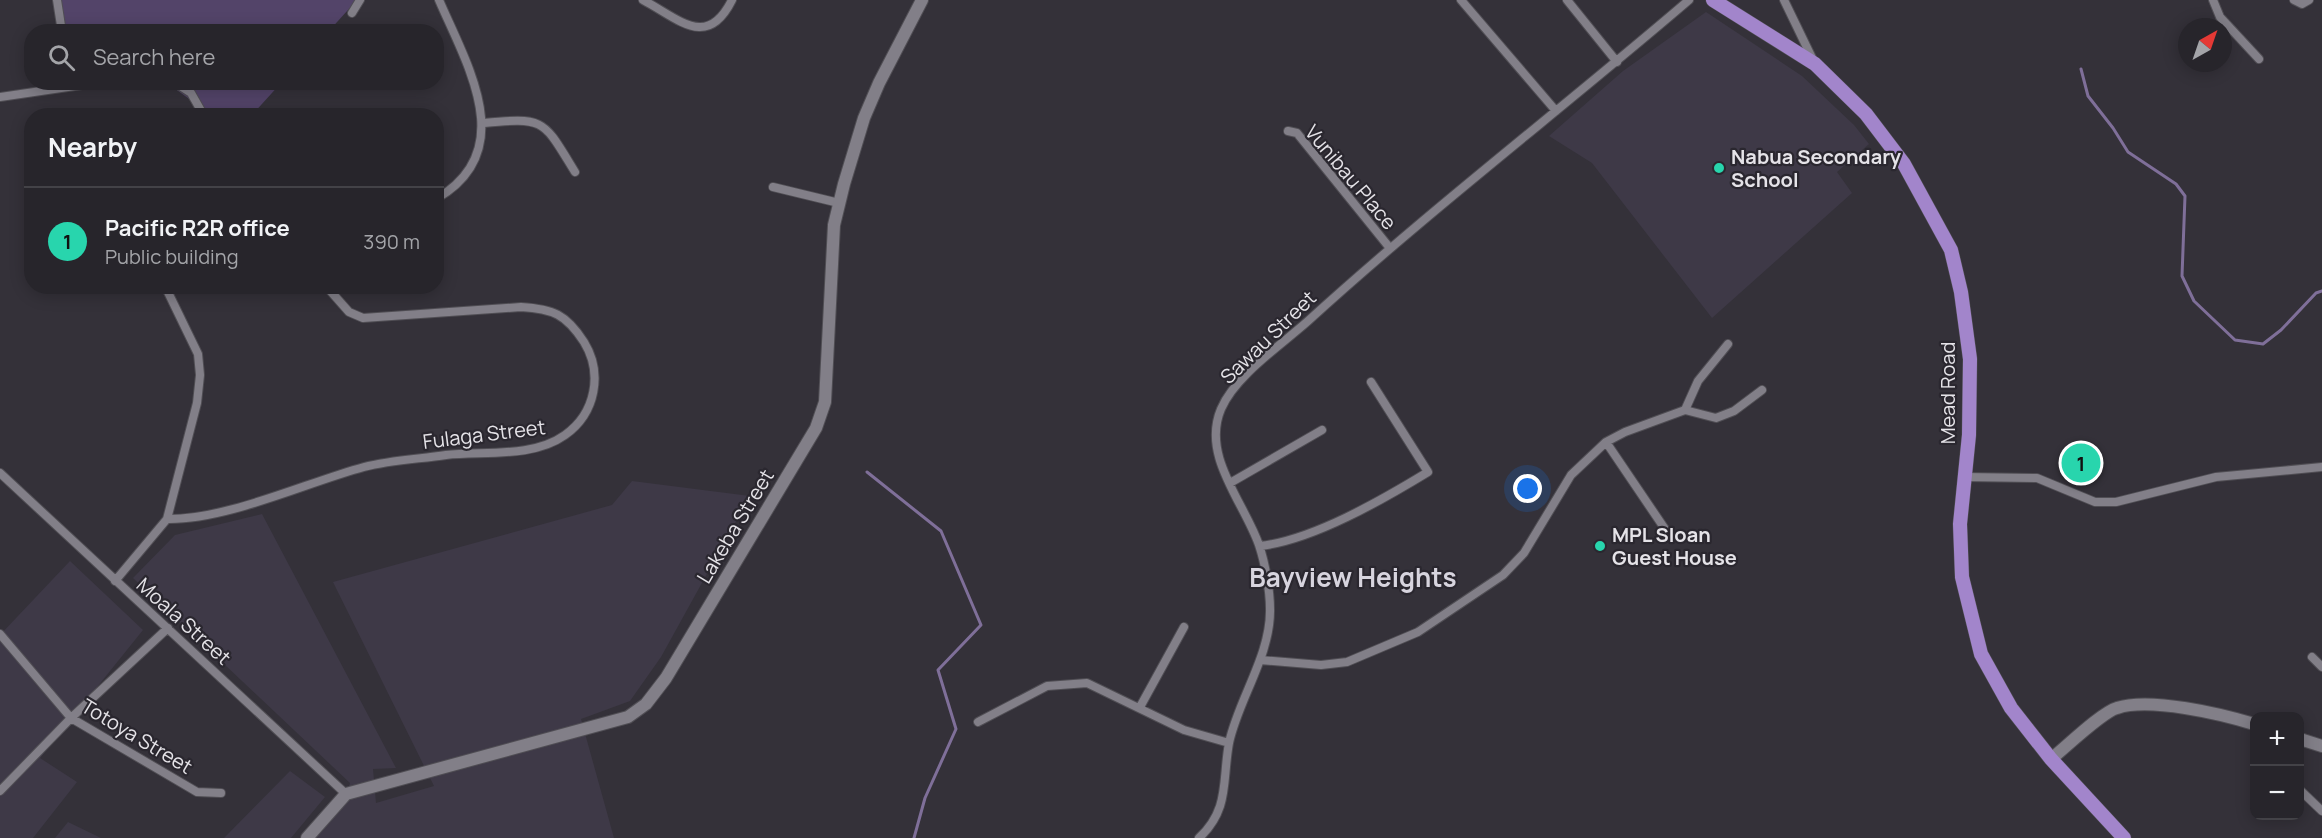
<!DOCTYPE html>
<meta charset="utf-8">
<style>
body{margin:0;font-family:Manrope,sans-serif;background:#333137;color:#f1f3f6}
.controls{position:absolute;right:18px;bottom:18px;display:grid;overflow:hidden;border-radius:12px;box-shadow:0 3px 15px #0003}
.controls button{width:54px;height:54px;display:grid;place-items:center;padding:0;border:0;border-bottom:2px solid #434247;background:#27252b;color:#f1f3f6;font:30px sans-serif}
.compass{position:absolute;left:2178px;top:18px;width:54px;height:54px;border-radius:50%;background:#27252b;box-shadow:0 3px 15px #0003;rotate:40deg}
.you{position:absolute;left:1528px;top:489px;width:21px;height:21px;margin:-15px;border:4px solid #fff;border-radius:50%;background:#1a73e8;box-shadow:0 0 0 9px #1a73e833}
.badge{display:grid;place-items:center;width:39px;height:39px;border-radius:50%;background:#28d5ad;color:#111;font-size:20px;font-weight:700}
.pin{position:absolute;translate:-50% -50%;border:3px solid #fff;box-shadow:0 2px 6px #0006}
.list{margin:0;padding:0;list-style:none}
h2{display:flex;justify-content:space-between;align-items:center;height:78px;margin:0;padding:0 24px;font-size:26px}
h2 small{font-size:20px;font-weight:400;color:#a4a5a9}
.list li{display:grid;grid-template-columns:39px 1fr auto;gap:18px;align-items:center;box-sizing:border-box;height:108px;padding:0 24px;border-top:2px solid #434247}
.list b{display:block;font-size:22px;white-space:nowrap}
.list p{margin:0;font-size:20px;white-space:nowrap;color:#a4a5a9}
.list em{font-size:20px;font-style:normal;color:#a4a5a9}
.icon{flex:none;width:33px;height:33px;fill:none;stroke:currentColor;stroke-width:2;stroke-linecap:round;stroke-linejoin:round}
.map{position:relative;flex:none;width:2322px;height:838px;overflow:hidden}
.search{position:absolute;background:#27252b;box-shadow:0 3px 15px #0003;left:24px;top:24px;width:420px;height:66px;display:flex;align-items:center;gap:15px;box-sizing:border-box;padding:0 21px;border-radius:24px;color:#a4a5a9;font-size:22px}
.panel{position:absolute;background:#27252b;box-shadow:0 3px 15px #0003;left:24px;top:108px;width:420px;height:186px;border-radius:24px}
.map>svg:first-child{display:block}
.built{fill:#3e3947}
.green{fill:#534469}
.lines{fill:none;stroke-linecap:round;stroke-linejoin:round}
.stream{stroke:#7f6f99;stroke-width:3}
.minor-casing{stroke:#504e54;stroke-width:10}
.secondary-casing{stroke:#504e54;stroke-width:14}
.primary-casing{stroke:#504e54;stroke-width:15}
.minor{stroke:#827f88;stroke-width:8}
.secondary{stroke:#827f88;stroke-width:12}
.primary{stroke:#a285cb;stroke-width:14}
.poi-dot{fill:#28d5ad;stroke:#2a272f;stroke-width:2}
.labels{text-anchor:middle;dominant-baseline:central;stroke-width:4.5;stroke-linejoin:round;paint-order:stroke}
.poi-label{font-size:20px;font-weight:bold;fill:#e5e3e8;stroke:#2a272f;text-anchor:start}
.street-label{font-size:20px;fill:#e5e3e8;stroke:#2a272f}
.district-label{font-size:26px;font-weight:bold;fill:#d7d4de;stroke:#2a272f}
</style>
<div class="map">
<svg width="2322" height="838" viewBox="0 0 2322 838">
<rect width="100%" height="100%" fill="#343139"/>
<path class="built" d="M1706 12 1802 76 1854 125 1869 144 1837 172 1852 193 1712 318 1592 163 1549 136 1623 71Z
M632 481 750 496 661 657 630 701 581 719 614 838H315L344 804 350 783 133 578 175 535 262 514 396 768 373 769 376 803 434 786 333 582 612 505Z
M70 561 143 630 40 758 77 782 33 838H0V635Z
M290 771 325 797 291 838H224Z
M68 822 101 838H55Z"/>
<path class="green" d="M61 0H357L328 32 62 31Z
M67 83H281L251 116 203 115 199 106 167 83 67 85Z"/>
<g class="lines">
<path class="stream" d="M2081 69 2088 96 2113 128 2128 152 2176 184 2185 196 2182 276 2194 301 2235 340 2263 344 2281 330 2316 293 2322 291
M867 472 941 531 981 625 938 670 956 729 925 798 914 838"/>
<defs>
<path id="minor" d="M57 0 62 32
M643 0C679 19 707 50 732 0
M1461 0 1556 111
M1567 0 1617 62
M1784 0 1814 62
M2213 0 2220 17 2259 59
M2294 0 2302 4 2309 0
M352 13 360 0
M174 82 191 93 204 116
M0 97 102 82
M484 123C546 117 543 120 575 172
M1288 131 1297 133 1389 247
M773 187 839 203
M436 199C520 151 467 65 439 0
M1685 410 1698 381 1728 344
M1606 442 1669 535
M0 473 346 794
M1963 477 2037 478 2095 502H2116L2216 477 2322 467
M1230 483 1322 430
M167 519C227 520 305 483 364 467 391 460 419 459 446 455 484 451 533 458 565 435 596 413 603 373 584 342 566 314 553 309 521 307L363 318 349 312 326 286
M1260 546C1313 540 1382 500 1428 472L1371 382
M115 581 167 519 197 403 200 375 198 354 165 286
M0 634 71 718 197 792 221 793
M2312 657 2322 667
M1260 660 1321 665 1347 662 1418 632 1503 575 1524 553 1571 475 1606 442 1625 432 1685 410 1716 418 1734 411 1762 390
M1140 707 1184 627
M978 722 1047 686 1087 683 1184 730 1229 743
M2300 790 2322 811
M0 791 71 718 168 628
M1199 838C1230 809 1222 781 1229 743 1238 700 1271 655 1270 609 1270 590 1265 563 1259 545 1244 502 1201 456 1221 409 1235 376 1281 345 1308 321 1431 209 1563 108 1689 0"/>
<path id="secondary" d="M2300 739 2322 746
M2051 759C2065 748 2102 712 2117 708 2150 697 2221 714 2254 724
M307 838 346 794 628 717 646 704 666 678 816 428 825 402 834 225 844 184 864 118 879 83 922 0"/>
<path id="primary" d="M1713 0 1815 64 1866 114 1904 164 1951 250 1961 292 1970 359 1969 435 1960 524 1962 577 1981 654 2011 708 2051 759 2124 838"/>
</defs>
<use href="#minor" class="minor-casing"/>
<use href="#secondary" class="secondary-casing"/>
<use href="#primary" class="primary-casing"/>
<use href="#minor" class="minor"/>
<use href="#secondary" class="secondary"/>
<use href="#primary" class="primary"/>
</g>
<g class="poi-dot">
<circle cx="1719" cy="168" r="6"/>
<circle cx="1600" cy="546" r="6"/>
</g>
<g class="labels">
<g class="poi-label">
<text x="1731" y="156">Nabua Secondary<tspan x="1731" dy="23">School</tspan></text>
<text x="1612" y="534">MPL Sloan<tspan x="1612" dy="23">Guest House</tspan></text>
</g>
<g class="street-label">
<text transform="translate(1351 177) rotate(50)">Vunibau Place</text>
<text transform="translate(1268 337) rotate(-44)">Sawau Street</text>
<text transform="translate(1947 393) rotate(-90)">Mead Road</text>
<text transform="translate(484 434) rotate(-7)">Fulaga Street</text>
<text transform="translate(735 526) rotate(-59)">Lakeba Street</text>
<text transform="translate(184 621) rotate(42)">Moala Street</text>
<text transform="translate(137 736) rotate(31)">Totoya Street</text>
</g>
<g class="district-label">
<text x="1353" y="577">Bayview Heights</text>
</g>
</g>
</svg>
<div class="controls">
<button>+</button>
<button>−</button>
</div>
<svg class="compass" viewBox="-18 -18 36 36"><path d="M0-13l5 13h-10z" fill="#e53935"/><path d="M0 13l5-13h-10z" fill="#a4a5a9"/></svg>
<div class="you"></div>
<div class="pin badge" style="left:2081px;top:463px">1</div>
<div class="search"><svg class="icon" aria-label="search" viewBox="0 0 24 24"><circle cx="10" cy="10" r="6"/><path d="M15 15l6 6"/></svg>Search here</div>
<section class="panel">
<h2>Nearby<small></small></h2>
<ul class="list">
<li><span class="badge">1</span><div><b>Pacific R2R office</b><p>Public building</p></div><em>390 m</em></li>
</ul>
</section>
</div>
